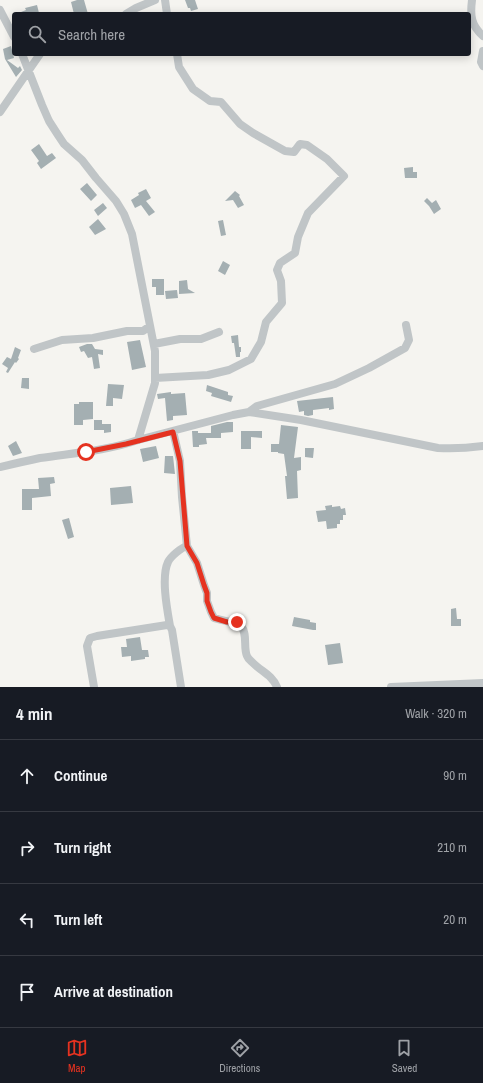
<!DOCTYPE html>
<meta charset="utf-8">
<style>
body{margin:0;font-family:"Archivo Narrow",sans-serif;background:#20242c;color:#f1f3f6}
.stop{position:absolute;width:12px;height:12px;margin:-9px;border:3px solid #e53220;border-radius:50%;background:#fff}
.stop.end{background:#e53220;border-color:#fff;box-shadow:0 1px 4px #0008}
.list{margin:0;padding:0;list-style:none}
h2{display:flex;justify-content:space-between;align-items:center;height:52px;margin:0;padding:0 16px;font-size:17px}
h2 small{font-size:13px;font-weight:400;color:#9ea1a6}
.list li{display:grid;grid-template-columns:26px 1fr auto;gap:12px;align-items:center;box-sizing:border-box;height:72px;padding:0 16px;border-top:1px solid #363941}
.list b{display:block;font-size:15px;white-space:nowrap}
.list em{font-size:13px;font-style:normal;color:#9ea1a6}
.icon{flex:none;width:22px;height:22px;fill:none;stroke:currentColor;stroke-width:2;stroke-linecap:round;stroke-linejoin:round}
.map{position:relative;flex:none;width:483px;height:687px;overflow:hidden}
.search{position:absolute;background:#171b24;box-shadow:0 2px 10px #0003;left:12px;right:12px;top:12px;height:44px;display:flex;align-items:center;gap:10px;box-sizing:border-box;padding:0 14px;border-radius:4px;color:#9ea1a6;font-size:15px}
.sheet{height:340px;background:#171b24}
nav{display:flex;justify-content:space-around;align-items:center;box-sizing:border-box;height:56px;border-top:1px solid #363941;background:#171b24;font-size:11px;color:#9ea1a6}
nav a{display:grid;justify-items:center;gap:2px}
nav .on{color:#e53220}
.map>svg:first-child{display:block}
.building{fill:#a4afb2}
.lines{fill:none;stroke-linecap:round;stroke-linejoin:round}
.minor{stroke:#c0c5c7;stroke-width:8}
.route{stroke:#e53220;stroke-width:5}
</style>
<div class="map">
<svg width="483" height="687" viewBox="0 0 483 687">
<rect width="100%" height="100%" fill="#f5f4f0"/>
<path class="building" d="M77 0H84L88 14H74L71 2Z
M185 0H195L198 9 191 11 190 8H188Z
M37 5 39 13 34 14H16L26 10 25 8Z
M11 46 14 58 7 60 18 68 20 66 22 70 16 77 5 59 3 49Z
M39 144 47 156 52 153 56 158 41 169 37 163 39 161 31 150Z
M413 167V172H417V178H405L404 168Z
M87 183 97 195 91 201 80 189Z
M146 189 151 198 146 201 155 212 149 216 141 205 135 208 131 200 139 195 138 193Z
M235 191 240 195 239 196 244 205 238 208 233 200 225 201Z
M427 198 432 203 436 200 441 209 434 214 429 206 424 201Z
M103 203 107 208 98 216 94 210Z
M98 219 106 229 95 235 89 227Z
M223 220 226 235 221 236 218 221Z
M223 261 230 265 225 275 218 271Z
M152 279H164V295H156V287H152Z
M187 280 188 289 195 293 179 294V281Z
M177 290 178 298 166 299 165 291Z
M238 335 239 347H241V352H240V357H236L234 343H232L231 336Z
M140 340 146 367 132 370 127 342Z
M87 344H92L95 349 103 350V355L98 354 100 368 94 369 92 357 88 358 84 351 81 352 79 347Z
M15 347 21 350 18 358 19 359 16 363 15 362 8 373 6 372 8 368 2 364 7 357 11 359Z
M22 378H29V389L21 388Z
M108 384 124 385 122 399 113 398V406H106Z
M207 385 228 392V395L233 396 231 402 211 396 212 393 206 391Z
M171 392V394L185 393 187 415 173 416V420L167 421 165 398 158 399 157 394Z
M333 397 334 409 329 410V408L313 410V415L308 416 304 415V411L299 412 297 401Z
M79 402H93V419L83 420V425H74V404H79Z
M94 420H102V424H111V432L104 433V430H94Z
M227 422H233V432L221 433V438H206L207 444 199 445V447H193L192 431H198V433H211V426Z
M281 425 298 427 294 458 301 457V470L297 471 298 498 287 499 285 476H287L284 454 278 453V452H271V444H279Z
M241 431H262V438L251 437V449H241Z
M16 441 22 453 13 456 8 446Z
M156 446 159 458 143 462 140 449Z
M305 448H314L313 458 305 457Z
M165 456H173L175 474 164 473Z
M54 477 55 483 50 484 51 496 32 498V510H22V489H39L38 478Z
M131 486 133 503 111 505 110 488Z
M332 505V507L340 506 341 509 345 508 346 515H343V520H340V524H337V528L327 529 326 521 318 522 316 511 326 510 325 506Z
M69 518 74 537 68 539 62 520Z
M456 608 457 619H461V626H451V609Z
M294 617 310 620V622L316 623V630H313L292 626Z
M140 637 142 650H148L149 657H145V659L131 661V656L122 657 121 647H127L126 639Z
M340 643 343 663 328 665 325 645Z"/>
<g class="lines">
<path class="minor" d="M165 0 167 14
M472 0C470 16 471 25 483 36
M0 10 14 37
M126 14 136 8 155 0
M483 51 481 62 483 66
M22 54 42 105 49 121 58 135 64 144 82 160 96 178 116 201 124 214 132 234 155 351V383L138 440
M0 112 40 54
M154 344 180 339H201L219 332
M34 349 62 340 93 338 127 331H143L150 326
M155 378 208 375 229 370 251 359 261 342 266 322 282 303 281 281 277 270 280 263 295 253 298 237 308 213 344 176 327 159 307 145 300 144 294 152 285 151 253 133 240 124 221 102 210 101 193 89 179 67 177 54
M249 412 257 406 335 384 369 368 405 348 409 340 406 325
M173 431 180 461 182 497 187 546 197 563 204 585 207 593V601L211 612 214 618C220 620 239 623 241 626 248 634 243 647 247 656 248 659 251 661 253 663 262 672 272 675 277 687
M0 467C13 464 26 461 40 458 73 453 106 451 138 440L233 415 249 412 301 420 438 448C454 449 468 448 483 446
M170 626C167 609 161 577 168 562 171 556 181 548 187 546
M94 687 87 646 90 638 97 636 167 625 170 626 172 630 181 687
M391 687 483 683"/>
</g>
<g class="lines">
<path class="route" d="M86 452 126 444 173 432 180 461 187 546 197 563 204 585 207 593V601L211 612 214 618 227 622H237"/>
</g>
</svg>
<div class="stop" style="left:86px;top:452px"></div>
<div class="stop end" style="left:237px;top:622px"></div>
<div class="search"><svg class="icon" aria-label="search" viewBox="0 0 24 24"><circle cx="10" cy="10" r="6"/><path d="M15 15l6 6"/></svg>Search here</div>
</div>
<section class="sheet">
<h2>4 min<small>Walk · 320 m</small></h2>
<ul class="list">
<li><svg class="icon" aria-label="ahead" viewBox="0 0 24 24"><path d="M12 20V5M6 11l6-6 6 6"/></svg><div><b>Continue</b></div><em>90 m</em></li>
<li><svg class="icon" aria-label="right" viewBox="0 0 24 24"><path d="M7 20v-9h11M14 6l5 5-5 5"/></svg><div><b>Turn right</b></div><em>210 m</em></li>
<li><svg class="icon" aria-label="left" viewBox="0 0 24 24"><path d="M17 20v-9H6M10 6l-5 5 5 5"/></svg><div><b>Turn left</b></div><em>20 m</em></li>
<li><svg class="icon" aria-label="arrive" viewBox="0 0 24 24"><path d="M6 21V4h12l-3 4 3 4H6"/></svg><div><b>Arrive at destination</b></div></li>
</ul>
</section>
<nav>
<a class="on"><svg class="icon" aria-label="map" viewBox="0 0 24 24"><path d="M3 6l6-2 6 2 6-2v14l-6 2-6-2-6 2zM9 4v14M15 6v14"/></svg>Map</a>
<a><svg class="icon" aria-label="directions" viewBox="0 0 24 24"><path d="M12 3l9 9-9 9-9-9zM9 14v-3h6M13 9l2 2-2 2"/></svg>Directions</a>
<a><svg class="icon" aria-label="saved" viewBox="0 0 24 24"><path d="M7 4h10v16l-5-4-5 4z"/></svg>Saved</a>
</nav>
